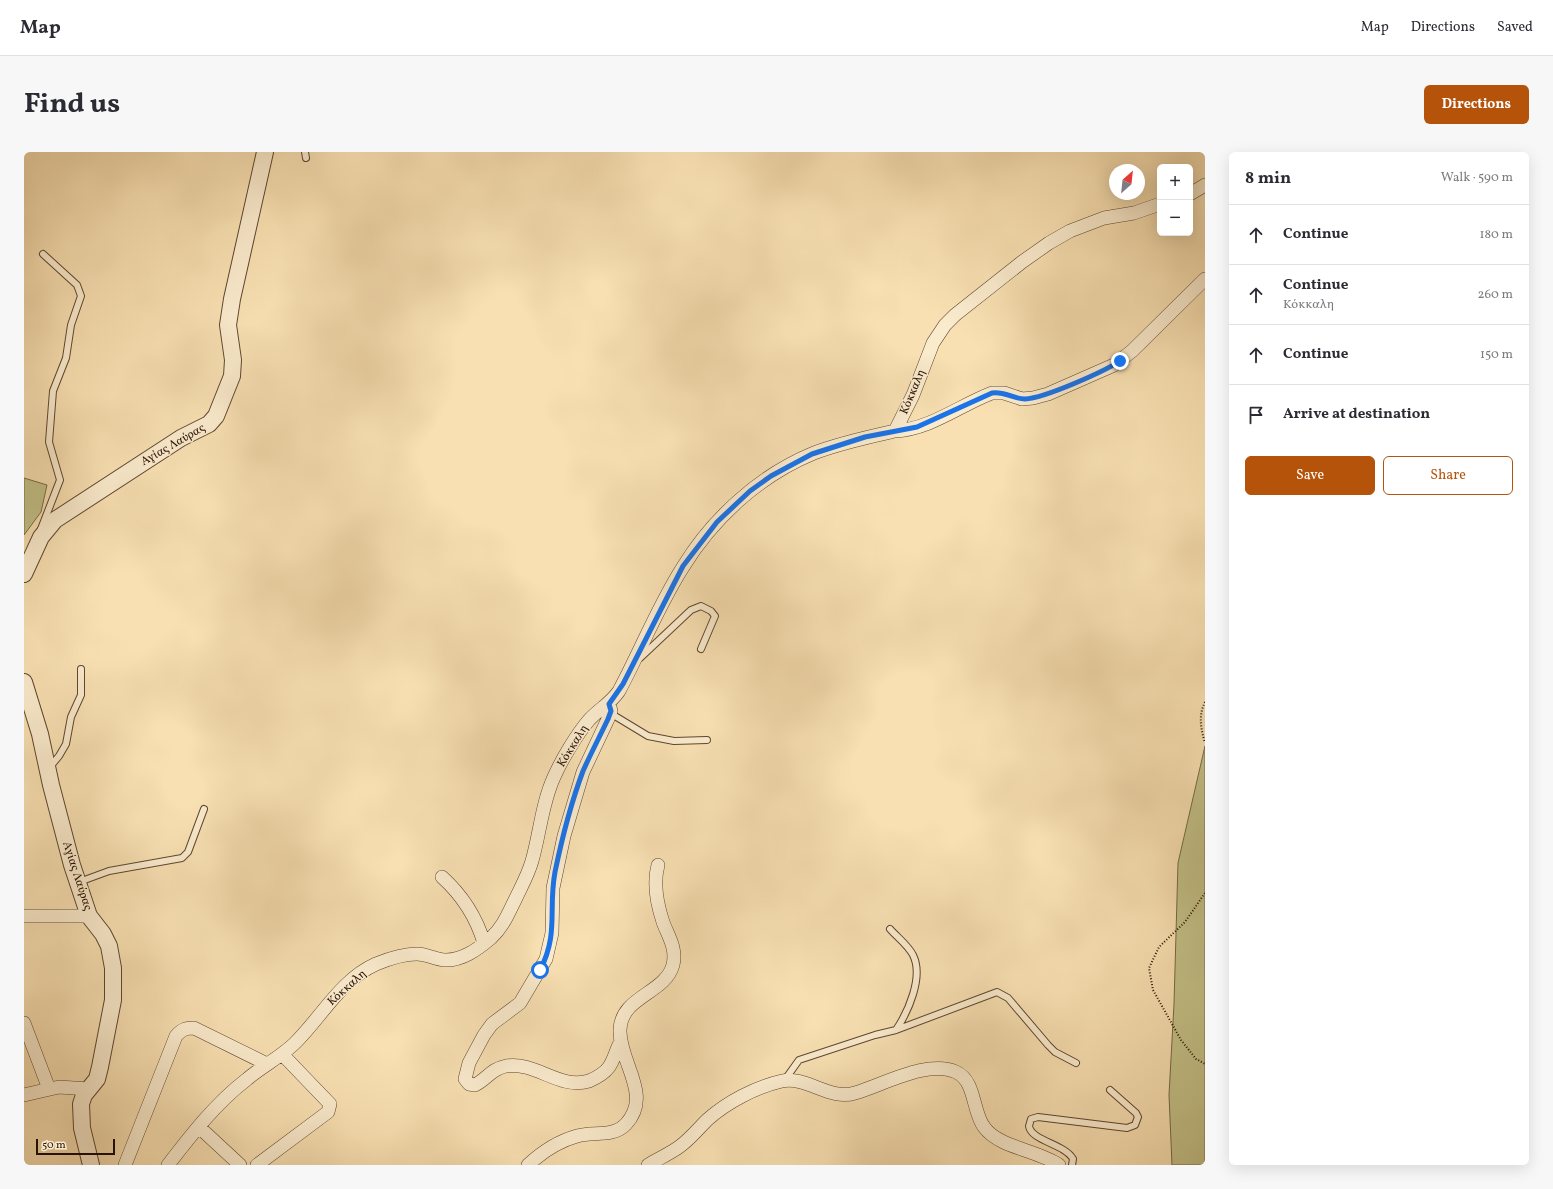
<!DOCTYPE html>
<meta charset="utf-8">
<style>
body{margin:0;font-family:Vollkorn,serif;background:#f7f7f7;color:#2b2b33}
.controls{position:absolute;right:12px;top:12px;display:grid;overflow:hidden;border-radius:6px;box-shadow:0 4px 16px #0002}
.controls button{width:36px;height:36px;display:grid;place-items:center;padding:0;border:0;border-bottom:1px solid #e1e1e2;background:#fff;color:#2b2b33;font:20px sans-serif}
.compass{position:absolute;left:1085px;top:12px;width:36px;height:36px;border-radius:50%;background:#fff;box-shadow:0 4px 16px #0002;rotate:27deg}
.scale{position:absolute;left:12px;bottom:10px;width:79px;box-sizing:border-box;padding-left:4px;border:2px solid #2a1204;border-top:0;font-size:11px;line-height:14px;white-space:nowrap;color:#2a1204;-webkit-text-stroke:3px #faebcd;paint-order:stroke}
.stop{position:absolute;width:12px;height:12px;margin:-9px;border:3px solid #1a73e8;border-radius:50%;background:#fff}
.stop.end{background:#1a73e8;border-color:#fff;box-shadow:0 1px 4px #0008}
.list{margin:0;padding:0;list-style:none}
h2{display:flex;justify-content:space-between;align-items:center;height:52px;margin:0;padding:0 16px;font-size:17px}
h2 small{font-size:13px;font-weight:400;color:#7c7c81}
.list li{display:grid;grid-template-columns:26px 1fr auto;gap:12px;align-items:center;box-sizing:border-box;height:60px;padding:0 16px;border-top:1px solid #e1e1e2}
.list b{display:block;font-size:15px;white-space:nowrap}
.list p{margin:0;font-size:13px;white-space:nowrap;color:#7c7c81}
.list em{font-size:13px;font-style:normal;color:#7c7c81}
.actions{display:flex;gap:8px;padding:12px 16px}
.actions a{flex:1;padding:9px 0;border:1px solid #b45309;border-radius:6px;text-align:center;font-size:14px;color:#b45309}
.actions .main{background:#b45309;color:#fff}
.icon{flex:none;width:22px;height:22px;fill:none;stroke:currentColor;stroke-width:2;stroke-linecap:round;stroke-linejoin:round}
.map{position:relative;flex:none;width:1181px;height:1013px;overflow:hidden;border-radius:6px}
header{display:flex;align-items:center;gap:24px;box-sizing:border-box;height:56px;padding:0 20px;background:#fff;border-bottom:1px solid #e1e1e2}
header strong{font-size:19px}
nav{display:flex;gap:22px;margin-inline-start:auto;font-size:14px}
.intro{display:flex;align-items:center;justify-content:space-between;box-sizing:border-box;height:96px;padding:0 24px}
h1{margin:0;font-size:28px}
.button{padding:10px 18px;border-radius:6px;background:#b45309;color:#fff;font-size:14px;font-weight:700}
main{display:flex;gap:24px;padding:0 24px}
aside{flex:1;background:#fff;border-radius:6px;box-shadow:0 4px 16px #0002}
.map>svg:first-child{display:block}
.green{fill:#c3c188;stroke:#766a46}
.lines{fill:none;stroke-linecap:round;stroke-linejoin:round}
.service-casing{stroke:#5e4630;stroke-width:8}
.minor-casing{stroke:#5e4630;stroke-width:14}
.tertiary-casing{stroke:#5e4630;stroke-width:18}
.path{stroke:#2a1204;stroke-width:2;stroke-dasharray:1 2;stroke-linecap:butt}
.service{stroke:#faebcd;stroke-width:6}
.minor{stroke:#faebcd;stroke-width:13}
.tertiary{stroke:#faebcd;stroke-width:16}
.route{stroke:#1a73e8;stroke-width:5}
.labels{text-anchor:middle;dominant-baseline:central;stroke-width:3;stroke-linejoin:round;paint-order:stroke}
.street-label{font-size:12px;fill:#2a1204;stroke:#faebcd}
</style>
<header>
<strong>Map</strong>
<nav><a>Map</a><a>Directions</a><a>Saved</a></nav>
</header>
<div class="intro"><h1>Find us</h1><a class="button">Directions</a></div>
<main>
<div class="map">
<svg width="1181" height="1013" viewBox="0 0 1181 1013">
<rect width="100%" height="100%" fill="#f8e0b2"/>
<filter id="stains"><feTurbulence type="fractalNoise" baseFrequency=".005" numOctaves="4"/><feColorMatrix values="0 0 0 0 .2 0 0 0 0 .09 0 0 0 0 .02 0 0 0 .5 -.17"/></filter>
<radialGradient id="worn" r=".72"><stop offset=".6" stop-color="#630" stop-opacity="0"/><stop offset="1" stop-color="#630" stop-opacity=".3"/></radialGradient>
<path class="green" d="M0 326 23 333 17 360 0 383Z
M1181 594V1013H1148L1145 943 1150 852 1154 711Z"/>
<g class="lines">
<defs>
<path id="service" d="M281 0 282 6
M17 377 36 328 25 290 29 239 42 206 47 173 57 144 53 133 19 102
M616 506 667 458 677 454 687 459 691 464 677 497
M586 561 624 584 650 589 683 588
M25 616 35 604 42 592 47 565 57 543V517
M55 730 85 719 158 706 164 700 180 657
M872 878 973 840 984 846 1024 893 1031 900 1052 911
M760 929 775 908 851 883 872 878C884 860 900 825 889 803 884 793 873 785 866 777
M1048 1013 1049 1007C1041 992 1007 989 1005 974L1007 967 1014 965 1103 976 1111 973 1114 965 1112 961 1086 938"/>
<path id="minor" d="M1166 42 1181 33
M871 279C907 277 936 253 968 241H980L998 247 1009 246 1024 242 1090 213 1108 199 1181 127
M585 552 587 559 584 567 559 620 540 684 529 736 528 781 522 807 496 851 468 872 460 883 445 911 441 927 445 932 451 933C463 927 467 917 482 914 512 909 535 938 565 929 572 926 580 922 585 915 590 908 592 898 596 891
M418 725C439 744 452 764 460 791
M0 764H65
M0 871 25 937
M0 943 35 935 65 937
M175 975 216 1013
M101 1013 152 884C158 877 162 876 170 876L243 912
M144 1013C167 983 192 951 222 928 237 915 255 906 270 892 297 866 316 828 352 812 364 807 379 802 393 802 402 802 411 807 420 808 438 809 454 797 467 786 479 775 484 762 491 748 497 735 504 723 508 709 516 681 518 651 530 625 538 607 553 582 565 568 575 557 587 551 595 539 617 498 634 454 659 415 689 366 736 323 790 301 816 291 844 285 871 279L889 243 909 191 921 173 931 163 998 110 1025 91 1046 79 1080 66 1110 61 1136 52
M233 1013 304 960 306 952 258 902
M504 1013C518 1000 535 989 553 984 569 979 589 986 602 972 629 943 595 910 596 878 597 844 641 842 649 813 653 796 644 784 639 770 633 752 629 732 634 713
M624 1013C634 1007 645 1002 655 995 666 987 674 977 683 968 703 950 732 935 758 929 783 924 806 949 831 941 859 933 904 907 932 920 952 929 948 959 960 975 975 996 1014 998 1035 1013"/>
<path id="tertiary" d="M0 422 17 385 31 368 157 286 185 272 192 264 208 224 209 208 204 173 208 147 241 0
M0 530 16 582 27 633 48 713 65 764 79 782 85 794 89 816V848L76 915 73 927 60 943 57 952 58 976 67 1013"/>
</defs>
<use href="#service" class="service-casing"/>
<use href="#minor" class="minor-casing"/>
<use href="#tertiary" class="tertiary-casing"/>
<path class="path" d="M1181 550C1174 564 1177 577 1181 591
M1181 741 1161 770 1135 795 1125 816 1129 838 1157 888 1172 907 1181 912"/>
<use href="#service" class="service"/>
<use href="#minor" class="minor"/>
<use href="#tertiary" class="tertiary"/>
</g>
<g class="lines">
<path class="route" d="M516 818C535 782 524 757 531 720 538 686 547 651 559 619 567 601 576 584 584 567L587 559 585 552 599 532 659 414 693 370 726 339 747 324 788 302 841 285 893 275 968 241C980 239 990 247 1001 247 1021 246 1079 220 1096 209"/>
</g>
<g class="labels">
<g class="street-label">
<text transform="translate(889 240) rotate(-67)">Κόκκαλη</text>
<text transform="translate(149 293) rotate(-30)">Αγίας Λαύρας</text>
<text transform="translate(549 594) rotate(-58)">Κόκκαλη</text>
<text transform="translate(53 724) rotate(72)">Αγίας Λαύρας</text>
<text transform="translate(323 836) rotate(-42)">Κόκκαλη</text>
</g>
</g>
<rect width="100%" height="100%" filter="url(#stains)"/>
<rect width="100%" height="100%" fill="url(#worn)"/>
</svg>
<div class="controls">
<button>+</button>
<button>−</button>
</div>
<svg class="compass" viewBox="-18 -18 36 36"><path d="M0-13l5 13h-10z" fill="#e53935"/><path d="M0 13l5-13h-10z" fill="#7c7c81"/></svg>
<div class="scale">50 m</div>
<div class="stop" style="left:516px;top:818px"></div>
<div class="stop end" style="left:1096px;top:209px"></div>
</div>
<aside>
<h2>8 min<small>Walk · 590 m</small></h2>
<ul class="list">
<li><svg class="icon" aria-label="ahead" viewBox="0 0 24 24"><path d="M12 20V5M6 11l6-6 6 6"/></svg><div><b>Continue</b></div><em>180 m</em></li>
<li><svg class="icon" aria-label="ahead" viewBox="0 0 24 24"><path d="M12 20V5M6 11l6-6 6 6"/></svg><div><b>Continue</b><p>Κόκκαλη</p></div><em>260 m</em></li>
<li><svg class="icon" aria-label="ahead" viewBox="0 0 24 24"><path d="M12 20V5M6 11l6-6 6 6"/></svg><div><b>Continue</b></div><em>150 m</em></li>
<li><svg class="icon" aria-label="arrive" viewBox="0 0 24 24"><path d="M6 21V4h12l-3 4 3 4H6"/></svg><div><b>Arrive at destination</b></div></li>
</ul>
<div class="actions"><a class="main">Save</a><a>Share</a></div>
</aside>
</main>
